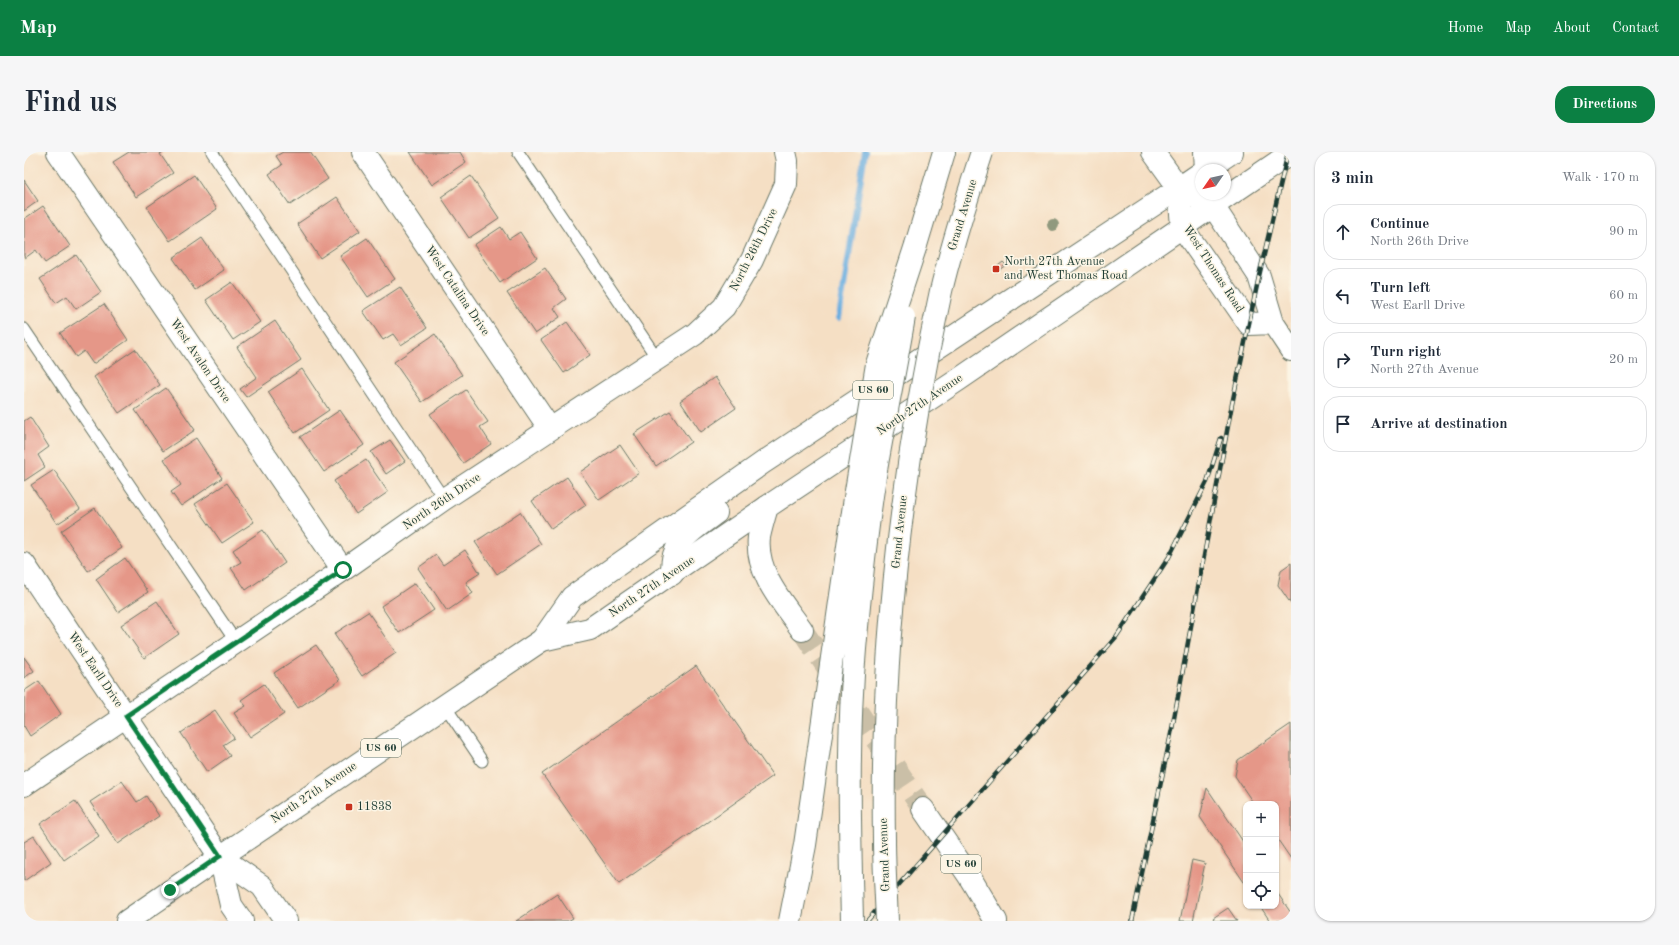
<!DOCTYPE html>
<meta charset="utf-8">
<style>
body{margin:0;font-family:"Old Standard TT",serif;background:#f6f6f7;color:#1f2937}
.controls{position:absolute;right:12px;bottom:12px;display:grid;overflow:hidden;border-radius:8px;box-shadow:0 1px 3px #0004}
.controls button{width:36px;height:36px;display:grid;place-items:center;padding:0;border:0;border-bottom:1px solid #e0e1e3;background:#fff;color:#1f2937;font:20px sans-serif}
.compass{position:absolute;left:1171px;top:12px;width:36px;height:36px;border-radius:50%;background:#fff;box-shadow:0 1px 3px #0004;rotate:236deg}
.stop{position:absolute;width:12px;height:12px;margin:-9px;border:3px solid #0b8043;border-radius:50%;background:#fff}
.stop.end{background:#0b8043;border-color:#fff;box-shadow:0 1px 4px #0008}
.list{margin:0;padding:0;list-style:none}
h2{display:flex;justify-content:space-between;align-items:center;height:52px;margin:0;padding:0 16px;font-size:17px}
h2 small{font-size:13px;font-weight:400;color:#747a83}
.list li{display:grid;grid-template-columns:26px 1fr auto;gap:12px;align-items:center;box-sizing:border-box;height:56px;margin:0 8px 8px;padding:0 8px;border:1px solid #e0e1e3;border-radius:16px}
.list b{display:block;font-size:15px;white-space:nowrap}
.list p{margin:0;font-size:13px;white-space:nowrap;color:#747a83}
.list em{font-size:13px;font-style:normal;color:#747a83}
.icon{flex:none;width:22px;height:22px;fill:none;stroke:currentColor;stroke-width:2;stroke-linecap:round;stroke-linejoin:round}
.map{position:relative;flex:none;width:1267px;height:769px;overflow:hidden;border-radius:16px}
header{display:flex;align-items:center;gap:24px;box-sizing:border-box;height:56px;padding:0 20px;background:#0b8043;color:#fff}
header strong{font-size:19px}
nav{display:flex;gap:22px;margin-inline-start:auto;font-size:14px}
.intro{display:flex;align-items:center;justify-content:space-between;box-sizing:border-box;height:96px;padding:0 24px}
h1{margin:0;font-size:28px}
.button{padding:10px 18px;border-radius:16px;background:#0b8043;color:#fff;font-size:14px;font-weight:700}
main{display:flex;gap:24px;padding:0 24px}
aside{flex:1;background:#fff;border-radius:16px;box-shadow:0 1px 3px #0004}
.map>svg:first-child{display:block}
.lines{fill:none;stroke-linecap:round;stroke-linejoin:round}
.stream{stroke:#6aaee0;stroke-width:6}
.building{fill:#e59788}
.trunk-tunnel{stroke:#cabfa7;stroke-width:22;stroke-dasharray:22 11;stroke-linecap:butt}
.service-casing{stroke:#6a7666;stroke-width:13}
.minor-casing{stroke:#6a7666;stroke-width:24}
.secondary-casing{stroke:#6a7666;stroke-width:24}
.primary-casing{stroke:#6a7666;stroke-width:24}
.trunk-casing{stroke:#6a7666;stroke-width:24}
.service{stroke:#fff;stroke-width:11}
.minor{stroke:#fff;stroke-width:22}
.secondary{stroke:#fff;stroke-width:22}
.primary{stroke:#fff;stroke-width:22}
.trunk{stroke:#fff;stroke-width:22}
.rail-casing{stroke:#1f3d34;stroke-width:4.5}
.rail{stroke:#fcf5e5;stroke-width:3;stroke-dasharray:9;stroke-linecap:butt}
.primary-bridge-casing{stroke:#6a7666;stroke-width:24;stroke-linecap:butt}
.primary-bridge{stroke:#fff;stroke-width:22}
.tree{fill:#90997e}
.route{stroke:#0b8043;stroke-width:5}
.poi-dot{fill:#c8321e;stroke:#fcf5e5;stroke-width:1.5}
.labels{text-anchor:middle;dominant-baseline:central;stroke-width:3;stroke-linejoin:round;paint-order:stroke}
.shield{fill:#fcf5e5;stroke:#617469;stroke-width:1}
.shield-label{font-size:11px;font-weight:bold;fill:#1f3d34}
.street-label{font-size:12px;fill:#1f3d34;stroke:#fcf5e5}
.poi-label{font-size:12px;fill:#1f3d34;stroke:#fcf5e5;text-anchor:start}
</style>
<header>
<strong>Map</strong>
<nav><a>Home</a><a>Map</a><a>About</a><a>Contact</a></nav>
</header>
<div class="intro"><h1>Find us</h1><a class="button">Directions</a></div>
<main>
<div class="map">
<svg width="1267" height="769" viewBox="0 0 1267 769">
<rect width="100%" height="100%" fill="#fcf5e5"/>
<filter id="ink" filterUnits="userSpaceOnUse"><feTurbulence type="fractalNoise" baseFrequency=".025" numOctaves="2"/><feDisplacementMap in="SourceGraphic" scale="8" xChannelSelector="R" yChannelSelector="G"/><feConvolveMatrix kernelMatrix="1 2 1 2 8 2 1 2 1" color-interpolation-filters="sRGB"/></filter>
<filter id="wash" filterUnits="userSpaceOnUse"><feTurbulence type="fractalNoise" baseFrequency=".012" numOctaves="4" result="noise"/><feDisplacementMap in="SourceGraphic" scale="16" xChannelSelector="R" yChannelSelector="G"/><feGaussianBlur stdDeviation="0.9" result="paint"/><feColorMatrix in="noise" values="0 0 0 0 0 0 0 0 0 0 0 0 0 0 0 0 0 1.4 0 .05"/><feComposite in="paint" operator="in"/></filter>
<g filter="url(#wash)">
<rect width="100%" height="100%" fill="#f5dfc4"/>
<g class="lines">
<path class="stream" d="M815 166 841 0"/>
</g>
<g id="blocks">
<path class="building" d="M105 0H139L136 2 149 21 112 45 89 10Z
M259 0H286L304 27 266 53 245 22 258 13 252 4Z
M386 0H436L442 10 408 33Z
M170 23 193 57 146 89 123 55Z
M447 24 475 66 445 86 417 45Z
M0 28 14 49 0 59Z
M313 45 336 79 296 106 273 72Z
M19 54 46 94 21 111 12 98 1 106 0 104V67Z
M477 75 485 87 496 80 513 106 476 131 450 93Z
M178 86 200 118 171 138 149 106Z
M343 86 371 127 344 145 316 104Z
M52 103 77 140 52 157 43 144 32 151 16 127Z
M979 110 982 113 972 120 970 117Z
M521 116 542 147 530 156 536 165 511 182 483 141Z
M208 130 236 170 209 188 182 148Z
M376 135 403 176 377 193 369 182 359 188 339 159Z
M80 152 104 188 69 212 60 199 52 205 36 181Z
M251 169 277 208 222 245 216 237 233 225 213 195Z
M543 170 566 203 540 221 517 188Z
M411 182 438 223 398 250 370 210Z
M111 197 136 233 95 261 70 225Z
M278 217 305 258 271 281 244 240Z
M691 225 712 256 677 280 656 249Z
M142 236 171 278 139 299 111 258Z
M442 238 464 270 456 275 467 292 439 311 406 262Z
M316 258 340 293 300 320 276 285Z
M646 259 667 290 632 314 610 282Z
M6 265 25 295 14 303 21 315 0 329V269Z
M172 286 198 326 157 354 147 340 157 333 140 307Z
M366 288 381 309 362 322 347 300Z
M596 293 615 321 575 348 556 320Z
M342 308 364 340 332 362 310 329Z
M30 318 56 357 33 372 7 333Z
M543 325 562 353 527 377 508 349Z
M203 331 230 370 198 391 171 352Z
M71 356 98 396 64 419 37 379Z
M496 360 517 392 473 422 451 390Z
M239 378 261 411 222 438 207 416 217 410 209 398Z
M441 398 456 421 442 430 449 441 423 459 394 416 412 403 419 413Z
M101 406 124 440 94 460 72 427Z
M1267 411V452L1254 433 1257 418Z
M391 431 410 458 375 481 357 454Z
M133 449 155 482 120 506 97 473Z
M344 460 372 501 338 524 310 482Z
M292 493 316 528 274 556 250 521Z
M0 505 10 519 0 526Z
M672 514 749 624 595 732 518 622Z
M15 529 37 562 6 584 0 574V539Z
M240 532 260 562 226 585 210 561 222 554 217 548Z
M191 558 210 586 199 593 206 604 183 620 157 581Z
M1267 572V707L1252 685V652H1230L1211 624 1214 608Z
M98 629 113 650 122 644 135 664 94 692 66 650Z
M1183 636 1222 694V733L1176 665Z
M51 649 75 684 40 708 16 672Z
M10 684 27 710 0 729V690Z
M1168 708 1181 711 1169 769H1156Z
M1252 739 1267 761V769H1246L1236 754H1252Z
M533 742 549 766 544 769H492Z
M1204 756 1213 769H1191L1189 766Z"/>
</g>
</g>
<g filter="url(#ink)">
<use href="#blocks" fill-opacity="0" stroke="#6a7666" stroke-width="1"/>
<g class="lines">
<path class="trunk-tunnel" d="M778 478 899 657"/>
<defs>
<path id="service" d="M188 0 420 347
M494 0 633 206
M0 177 212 490
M421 554 458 609"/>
<path id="minor" d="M34 0 319 418
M339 0 526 277
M0 412 196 705
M0 633 319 418 420 347 671 182 700 155 728 108 762 32 763 9 761 0"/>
<path id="secondary" d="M1267 1 1189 54 1235 124 1249 171 1267 198
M1181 18 1208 0
M1177 21 1155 36 1158 75 1225 172 1249 171
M103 769 196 705"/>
<path id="primary" d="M892 93 920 0
M518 488 566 477 743 355
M196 705 238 734 262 769"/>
<path id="trunk" d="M1129 0 1155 36 1189 54
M1181 0 1182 18
M648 422C648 416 648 409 650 403 656 385 677 372 692 361
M778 478C759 451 731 421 735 385 737 375 740 365 743 355L934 228 1189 54
M899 657 945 724 972 769
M218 769 207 753 196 705 518 488 548 445 740 310 1155 36"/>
</defs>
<use href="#service" class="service-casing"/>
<use href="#minor" class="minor-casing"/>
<use href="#secondary" class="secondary-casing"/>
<use href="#primary" class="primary-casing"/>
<use href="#trunk" class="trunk-casing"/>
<use href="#service" class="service"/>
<use href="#minor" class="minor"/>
<use href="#secondary" class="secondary"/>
<use href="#primary" class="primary"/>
<use href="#trunk" class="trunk"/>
<defs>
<path id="rail" d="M843 769 1092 485 1145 405 1183 330 1197 286
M1108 769 1148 577 1208 252 1235 124 1264 0"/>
</defs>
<use href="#rail" class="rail-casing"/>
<use href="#rail" class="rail"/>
<defs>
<path id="primary-bridge" d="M766 769 781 693 832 339 853 212 892 93
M828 769C826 678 823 588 831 497 836 440 842 381 851 324 860 271 871 218 880 165
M863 769C862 742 860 714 860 687 857 503 877 319 917 139 928 92 943 46 958 0"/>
</defs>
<use href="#primary-bridge" class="primary-bridge-casing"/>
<use href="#primary-bridge" class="primary-bridge"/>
</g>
<circle class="tree" cx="1029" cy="73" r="6"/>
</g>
<g class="lines" filter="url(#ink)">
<path class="route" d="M146 738 196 704 102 564 319 418"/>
</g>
<g class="poi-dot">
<rect x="968" y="113" width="8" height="8" rx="2"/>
<rect x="321" y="651" width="8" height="8" rx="2"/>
</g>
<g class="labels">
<g class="shield">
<rect x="829" y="229" width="40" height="18" rx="3"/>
<rect x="337" y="587" width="40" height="18" rx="3"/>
<rect x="917" y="703" width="40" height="18" rx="3"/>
</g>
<g class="shield-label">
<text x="849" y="238">US 60</text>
<text x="357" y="596">US 60</text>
<text x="937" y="712">US 60</text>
</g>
<g class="street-label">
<text transform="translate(939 63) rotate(-73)">Grand Avenue</text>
<text transform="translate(730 98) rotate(-63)">North 26th Drive</text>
<text transform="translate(1189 117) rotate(57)">West Thomas Road</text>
<text transform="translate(433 139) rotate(56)">West Catalina Drive</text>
<text transform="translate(176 209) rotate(56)">West Avalon Drive</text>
<text transform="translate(896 253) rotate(-34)">North 27th Avenue</text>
<text transform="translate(418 350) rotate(-34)">North 26th Drive</text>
<text transform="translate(876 380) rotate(-84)">Grand Avenue</text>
<text transform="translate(628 435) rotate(-34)">North 27th Avenue</text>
<text transform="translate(71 518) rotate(56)">West Earll Drive</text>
<text transform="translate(290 641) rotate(-34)">North 27th Avenue</text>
<text transform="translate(861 703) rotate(-92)">Grand Avenue</text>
</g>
<g class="poi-label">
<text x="980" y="110">North 27th Avenue<tspan x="980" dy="14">and West Thomas Road</tspan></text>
<text x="333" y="655">11838</text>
</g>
</g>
</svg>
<div class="controls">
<button>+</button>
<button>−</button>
<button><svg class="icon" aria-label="locate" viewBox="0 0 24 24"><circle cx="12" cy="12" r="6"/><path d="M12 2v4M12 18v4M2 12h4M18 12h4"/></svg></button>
</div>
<svg class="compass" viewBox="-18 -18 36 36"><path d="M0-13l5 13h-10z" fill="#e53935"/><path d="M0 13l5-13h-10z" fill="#747a83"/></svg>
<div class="stop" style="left:319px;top:418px"></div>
<div class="stop end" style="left:146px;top:738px"></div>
</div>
<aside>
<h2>3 min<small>Walk · 170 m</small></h2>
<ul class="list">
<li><svg class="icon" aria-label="ahead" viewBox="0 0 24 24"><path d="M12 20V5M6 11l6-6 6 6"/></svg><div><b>Continue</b><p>North 26th Drive</p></div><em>90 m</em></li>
<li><svg class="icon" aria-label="left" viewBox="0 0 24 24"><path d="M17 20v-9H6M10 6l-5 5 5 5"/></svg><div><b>Turn left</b><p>West Earll Drive</p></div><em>60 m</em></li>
<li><svg class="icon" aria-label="right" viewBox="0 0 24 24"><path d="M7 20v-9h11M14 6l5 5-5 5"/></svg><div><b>Turn right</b><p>North 27th Avenue</p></div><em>20 m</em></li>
<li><svg class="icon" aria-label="arrive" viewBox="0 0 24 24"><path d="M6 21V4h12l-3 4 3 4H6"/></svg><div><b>Arrive at destination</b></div></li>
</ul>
</aside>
</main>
